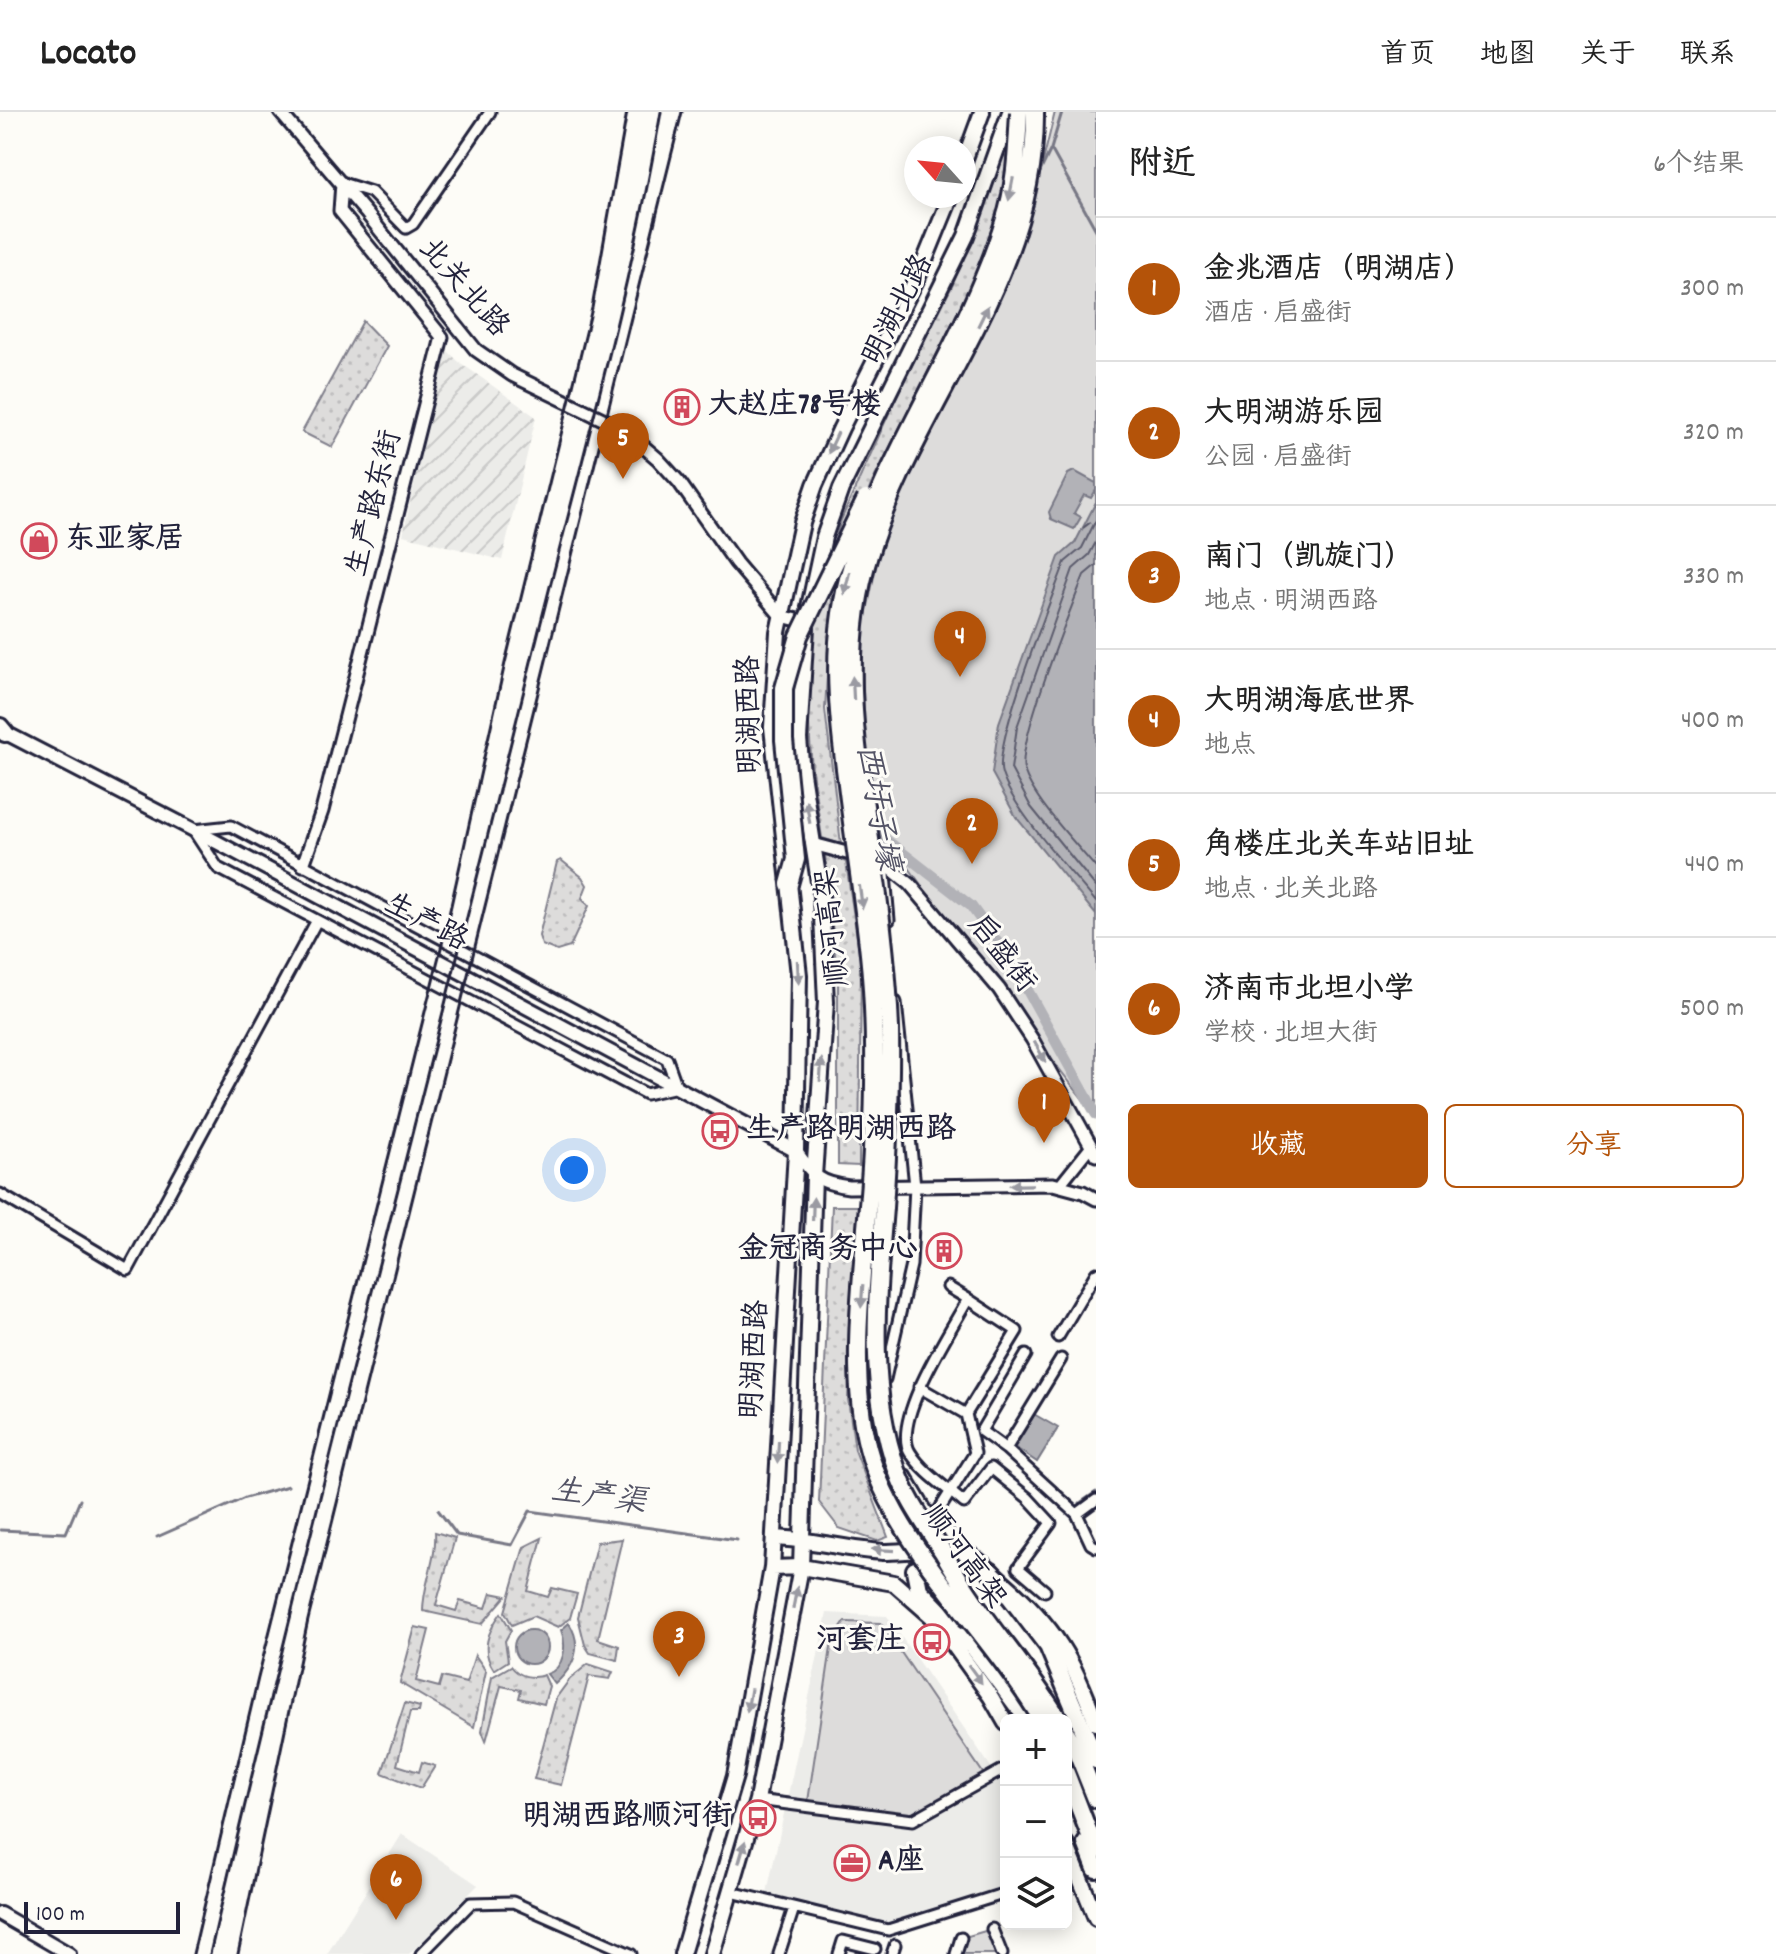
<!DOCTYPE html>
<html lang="zh">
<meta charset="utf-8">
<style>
body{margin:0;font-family:Dekko,"LXGW WenKai TC",sans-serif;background:#f2f2f2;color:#222}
.controls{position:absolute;right:24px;bottom:24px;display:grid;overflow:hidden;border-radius:12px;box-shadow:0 4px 20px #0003}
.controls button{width:72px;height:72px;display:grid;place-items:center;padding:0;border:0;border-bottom:2px solid #e0e0e0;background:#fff;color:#222;font:40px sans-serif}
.compass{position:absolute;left:904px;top:24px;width:72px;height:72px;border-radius:50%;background:#fff;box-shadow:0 4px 20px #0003;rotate:297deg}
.scale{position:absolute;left:24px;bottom:20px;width:156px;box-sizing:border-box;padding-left:8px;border:4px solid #22223b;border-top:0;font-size:22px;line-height:28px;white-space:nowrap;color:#22223b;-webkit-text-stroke:6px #fdfcf7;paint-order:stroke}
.you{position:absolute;left:574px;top:1058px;width:28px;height:28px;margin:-20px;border:6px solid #fff;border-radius:50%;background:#1a73e8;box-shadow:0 0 0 12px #1a73e833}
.badge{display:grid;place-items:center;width:52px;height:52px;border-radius:50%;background:#b45309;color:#fff;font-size:26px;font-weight:700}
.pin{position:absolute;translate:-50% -66px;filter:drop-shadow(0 2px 4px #0008)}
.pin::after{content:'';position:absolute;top:42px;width:28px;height:24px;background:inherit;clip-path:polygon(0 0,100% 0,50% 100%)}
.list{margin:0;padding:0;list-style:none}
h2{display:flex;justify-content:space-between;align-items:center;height:104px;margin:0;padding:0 32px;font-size:34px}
h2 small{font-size:26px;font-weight:400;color:#767676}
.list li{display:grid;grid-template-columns:52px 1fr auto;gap:24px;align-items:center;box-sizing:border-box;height:144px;padding:0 32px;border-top:2px solid #e0e0e0}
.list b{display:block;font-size:30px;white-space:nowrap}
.list p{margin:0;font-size:26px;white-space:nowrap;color:#767676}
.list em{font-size:26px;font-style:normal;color:#767676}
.actions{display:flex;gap:16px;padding:24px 32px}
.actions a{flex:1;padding:18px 0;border:2px solid #b45309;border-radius:12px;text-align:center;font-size:28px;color:#b45309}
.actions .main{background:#b45309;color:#fff}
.icon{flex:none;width:44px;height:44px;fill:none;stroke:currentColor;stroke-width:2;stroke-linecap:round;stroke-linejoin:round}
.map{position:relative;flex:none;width:1096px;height:1842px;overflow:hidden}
header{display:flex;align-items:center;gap:48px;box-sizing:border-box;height:112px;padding:0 40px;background:#fff;border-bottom:2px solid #e0e0e0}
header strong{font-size:38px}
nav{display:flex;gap:44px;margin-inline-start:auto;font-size:28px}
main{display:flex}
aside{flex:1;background:#fff}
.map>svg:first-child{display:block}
.built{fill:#ecece9}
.industrial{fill:url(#industrial-furrows)}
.green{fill:#dddcdb;stroke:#807f8b;stroke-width:2}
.garden{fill:url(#garden-dots);stroke:#807f8b;stroke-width:2}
.water{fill:#b2b2b7;stroke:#787885;stroke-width:2}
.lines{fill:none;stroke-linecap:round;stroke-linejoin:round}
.shore{stroke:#5c5c6d;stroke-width:2}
.stream{stroke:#787885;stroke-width:3}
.canal{stroke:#b2b2b7;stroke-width:11}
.ferry{stroke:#545466;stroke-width:2;stroke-dasharray:10 8;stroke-linecap:butt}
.minor-casing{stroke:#22223b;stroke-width:15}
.tertiary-casing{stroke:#22223b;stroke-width:17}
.secondary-casing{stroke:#22223b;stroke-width:18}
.primary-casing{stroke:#22223b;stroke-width:20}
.trunk-casing{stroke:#22223b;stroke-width:22}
.minor{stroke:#fdfcf7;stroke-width:9}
.tertiary{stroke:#fdfcf7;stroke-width:11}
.secondary{stroke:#fdfcf7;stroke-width:12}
.primary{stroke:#fdfcf7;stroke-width:14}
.trunk{stroke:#fdfcf7;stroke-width:16}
.rail{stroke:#22223b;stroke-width:3}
.trunk-bridge-casing{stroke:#22223b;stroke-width:22;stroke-linecap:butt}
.trunk-bridge{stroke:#fdfcf7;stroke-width:16}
.oneway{fill:#9a9aa2}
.labels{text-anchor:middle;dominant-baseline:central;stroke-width:6;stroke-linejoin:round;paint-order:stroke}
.street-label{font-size:30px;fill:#22223b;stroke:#fdfcf7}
.poi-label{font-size:30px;font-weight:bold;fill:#22223b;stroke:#fdfcf7;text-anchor:start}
.water-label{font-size:32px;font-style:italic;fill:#545466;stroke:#fdfcf7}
</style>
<header>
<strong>Locato</strong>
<nav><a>首页</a><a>地图</a><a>关于</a><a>联系</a></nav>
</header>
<main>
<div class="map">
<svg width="1096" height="1842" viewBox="0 0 1096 1842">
<defs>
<pattern id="industrial-furrows" width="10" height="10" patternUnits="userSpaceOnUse" patternTransform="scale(2)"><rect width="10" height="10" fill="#ecece9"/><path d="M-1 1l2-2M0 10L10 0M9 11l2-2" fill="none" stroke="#cacac9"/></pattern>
<pattern id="garden-dots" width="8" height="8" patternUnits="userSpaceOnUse" patternTransform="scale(2)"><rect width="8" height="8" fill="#dddcdb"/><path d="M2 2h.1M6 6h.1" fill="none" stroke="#bdbcbd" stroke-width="1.8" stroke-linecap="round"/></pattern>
</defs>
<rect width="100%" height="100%" fill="#fdfcf7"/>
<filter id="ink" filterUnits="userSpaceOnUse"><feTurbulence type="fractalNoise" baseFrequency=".0125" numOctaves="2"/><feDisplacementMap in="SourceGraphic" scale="16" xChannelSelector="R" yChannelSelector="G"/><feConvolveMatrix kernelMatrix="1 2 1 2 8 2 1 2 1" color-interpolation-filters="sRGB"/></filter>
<g filter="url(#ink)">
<path class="built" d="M827 1501 887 1504 1006 1677V1781L888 1818 765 1790Z
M402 1722 478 1773 409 1842H327Z"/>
<path class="industrial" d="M444 235 458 249 536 305 502 448 403 423Z"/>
<path class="green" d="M1055 0H1096V1004L993 872 875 709 864 626 862 524 883 419 1004 173 1028 111Z
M845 1510 881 1511 987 1667 913 1708 807 1696 832 1529Z
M992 1817 1002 1842H956L961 1826Z"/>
<path class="garden" d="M1013 16 998 104 974 168 871 373 832 485 825 597 841 732 822 726 812 659 807 582 818 483 841 408 899 279 953 172Z
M363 209 387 234 332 335 302 320Z
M825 742 846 750 861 853 859 1054 838 1053V872Z
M561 748 582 765 587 773 582 786 589 794 570 835 557 839 542 833 539 824 557 750Z
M832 1094H858L848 1287 855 1338 888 1425 877 1429 839 1416 819 1390Z
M435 1420 455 1426 436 1493 456 1499 460 1489 486 1496 491 1481 506 1484 482 1512 423 1499C423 1472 437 1448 435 1420Z
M542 1426 528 1479 548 1485 552 1476 577 1482 570 1506 558 1515 533 1504 512 1513 505 1500 524 1435Z
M622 1427 598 1527 619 1534 617 1548 590 1541 585 1533 578 1505 597 1430Z
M501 1501 511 1518 505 1529 508 1549 494 1558C480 1538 488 1519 501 1501Z
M415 1515 429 1518 416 1569 439 1575 442 1565 466 1571 475 1543 486 1559 474 1615 400 1571Z
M588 1552 613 1560 610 1567 589 1564 561 1673 534 1667 556 1586 570 1567Z
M511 1554C519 1565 532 1567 544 1563L549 1574 544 1592 519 1586 521 1578 501 1574 486 1629 482 1619 492 1565Z
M405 1591 420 1595 419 1600H410L397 1653 419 1660 422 1650 435 1654 421 1676 382 1661Z"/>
<path class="water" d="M1074 359 1096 371V378L1091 386 1084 383 1074 401 1081 405 1074 417 1051 407 1049 400 1068 362Z
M1096 390V803L1016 705 992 661 999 611 1059 445 1075 431Z
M1032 1301 1058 1316 1037 1350 1013 1334Z
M569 1511C584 1535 574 1555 555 1572L547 1562C565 1556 567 1533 561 1518Z
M514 1535a17 17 0 1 1 34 0a17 17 0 1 1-34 0Z"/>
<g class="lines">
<path class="shore" d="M1096 408 1082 436 1065 450C1052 486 992 633 1002 662 1015 701 1069 757 1096 790
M1096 430 1089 443 1073 457 1017 615 1011 657 1031 695 1096 775
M1096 453 1084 463C1071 496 1017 630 1024 657 1031 685 1076 732 1096 756"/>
<path class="stream" d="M1051 37 1096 118
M1036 68 1051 37 1062 0
M870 1185C864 1242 865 1306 889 1358
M1080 1391 1096 1380
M438 1398 457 1423 512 1433 530 1399 737 1428
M912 1405 928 1433
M0 1418 66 1421 80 1388
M157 1425 245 1386 288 1374
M1066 1636 1096 1715"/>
<path class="canal" d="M867 713 971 794 1013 852 1096 1002"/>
<path class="ferry" d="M1083 416 1096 406"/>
<defs>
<path id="minor" d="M342 71 371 80 406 116 413 112 490 0
M231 714 667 947 677 975 646 982 218 756 193 718Z
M884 751 889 808
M1059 1074 1091 1034
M0 1082 128 1158 316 810
M948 1175 968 1187C951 1218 891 1309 910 1340 923 1361 946 1375 964 1391L991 1356 1028 1386 1051 1411 1018 1456 1045 1479
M1058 1225 1096 1161
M1061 1247 1006 1337 1077 1402
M885 1267 911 1153 915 1074 896 890
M919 1275 966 1302 975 1341 934 1406
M966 1302 1017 1219 968 1187
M1006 1337 981 1319 1026 1243
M906 1363 929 1402 965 1439
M1096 1388 1077 1402 1091 1432 1096 1435
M757 1688 913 1708 1006 1656
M731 1780 888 1818 1006 1781
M992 1817 1002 1842
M421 1842 471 1791 513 1790 631 1842
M779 1842 794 1796
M839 1842 843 1829 875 1837
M892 1842 895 1833
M956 1842 961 1826"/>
<path id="tertiary" d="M280 0 367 102 476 238 512 263 615 313 637 329 658 347 679 370 736 451 781 504 806 510
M813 732 884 751 910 772 999 877 1032 927 1096 1043
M303 753 322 699 442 225 340 99 342 71
M796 1039C814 1064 818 1071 849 1075L1053 1072 1083 1080 1096 1087"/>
<path id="secondary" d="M0 618 213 728 796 1039
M0 1802 69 1842"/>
<path id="primary" d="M964 49 982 0
M809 495 824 425 841 377 966 124 1010 0
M774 1426C811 1427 847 1438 883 1440 907 1440 947 1433 969 1443 981 1449 993 1461 1003 1470 1054 1514 1074 1548 1096 1611
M772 1456 801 1455 894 1471 935 1507 991 1585 1006 1611
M1066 1732 1096 1806
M682 1842 735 1664 772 1456 796 1039 799 863 772 615 778 520 802 411 815 373 841 316 920 160 951 84
M712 1842 757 1688 801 1455 814 1064 826 890 821 783 802 661 799 627 806 516"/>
<path id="trunk" d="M0 615 5 621
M915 1458 919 1478 951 1511
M991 1460 1048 1534 1096 1648
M935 1507 972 1533 1028 1608
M1066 1620 1076 1637 1096 1687
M1066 1661 1096 1739
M1086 1731 1096 1757"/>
</defs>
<use href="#minor" class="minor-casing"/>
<use href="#tertiary" class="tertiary-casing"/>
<use href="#secondary" class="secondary-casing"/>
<use href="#primary" class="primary-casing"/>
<use href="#trunk" class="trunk-casing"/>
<use href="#minor" class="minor"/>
<use href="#tertiary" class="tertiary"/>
<use href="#secondary" class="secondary"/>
<use href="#primary" class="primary"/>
<use href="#trunk" class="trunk"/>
<path class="rail" d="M193 1842 258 1566 446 816 505 551 592 196 627 0
M210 1842C308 1415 422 991 527 566 573 378 628 191 661 0
M238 1842 308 1508 682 0"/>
<defs>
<path id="trunk-bridge" d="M1019 0C1017 37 1016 74 1004 110 967 229 889 334 852 453 829 526 837 598 847 672 854 729 863 785 869 842 876 906 875 973 872 1038 868 1129 845 1249 868 1336 893 1432 991 1521 1042 1608
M1035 0C1037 167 915 291 869 443 838 543 858 646 873 747 881 803 888 860 890 917 891 977 888 1036 884 1096 877 1184 867 1273 897 1358 907 1388 926 1413 943 1440 950 1452 957 1464 965 1476 994 1521 1031 1561 1059 1608
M789 772 796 747 784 628V576L799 524 866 387"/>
</defs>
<use href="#trunk-bridge" class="trunk-bridge-casing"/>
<use href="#trunk-bridge" class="trunk-bridge"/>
</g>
<defs><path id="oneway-solid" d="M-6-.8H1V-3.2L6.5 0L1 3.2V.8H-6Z" transform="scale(2)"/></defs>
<g class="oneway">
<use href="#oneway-solid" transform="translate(1011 77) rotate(101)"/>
<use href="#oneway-solid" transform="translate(983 204) rotate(-64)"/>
<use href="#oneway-solid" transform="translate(833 331) rotate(115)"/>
<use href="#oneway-solid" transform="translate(847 471) rotate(103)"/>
<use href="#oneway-solid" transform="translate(853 576) rotate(-93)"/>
<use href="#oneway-solid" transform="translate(808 700) rotate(-99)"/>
<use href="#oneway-solid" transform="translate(861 785) rotate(82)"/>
<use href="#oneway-solid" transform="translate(798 860) rotate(87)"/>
<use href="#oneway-solid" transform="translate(1040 940) rotate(61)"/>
<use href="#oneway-solid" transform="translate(821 958) rotate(-86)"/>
<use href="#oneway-solid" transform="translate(1021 1073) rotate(179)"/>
<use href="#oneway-solid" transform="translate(813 1097) rotate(-88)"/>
<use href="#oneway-solid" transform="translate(862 1184) rotate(94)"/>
<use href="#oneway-solid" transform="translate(778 1340) rotate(93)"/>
<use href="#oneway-solid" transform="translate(883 1438) rotate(-177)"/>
<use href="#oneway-solid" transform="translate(795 1486) rotate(-79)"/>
<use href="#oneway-solid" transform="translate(975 1562) rotate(54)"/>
<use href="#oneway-solid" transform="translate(749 1588) rotate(100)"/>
<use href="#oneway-solid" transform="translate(742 1740) rotate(-74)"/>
</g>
</g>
<defs>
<symbol id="building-ring" viewBox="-11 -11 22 22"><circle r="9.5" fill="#fdfcf7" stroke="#d1495b" stroke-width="1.5"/><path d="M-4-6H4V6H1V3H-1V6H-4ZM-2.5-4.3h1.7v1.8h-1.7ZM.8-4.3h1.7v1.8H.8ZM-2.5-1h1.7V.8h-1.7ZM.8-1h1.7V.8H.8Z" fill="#d1495b"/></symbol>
<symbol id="shop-ring" viewBox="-11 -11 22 22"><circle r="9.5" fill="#fdfcf7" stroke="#d1495b" stroke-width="1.5"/><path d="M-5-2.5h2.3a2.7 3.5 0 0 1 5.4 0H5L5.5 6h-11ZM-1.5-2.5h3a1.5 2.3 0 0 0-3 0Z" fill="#d1495b"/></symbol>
<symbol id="bus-ring" viewBox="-11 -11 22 22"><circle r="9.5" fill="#fdfcf7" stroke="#d1495b" stroke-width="1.5"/><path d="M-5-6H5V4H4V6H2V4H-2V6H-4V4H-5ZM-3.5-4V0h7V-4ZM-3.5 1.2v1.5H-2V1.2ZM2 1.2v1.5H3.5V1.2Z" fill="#d1495b"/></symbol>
<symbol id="office-ring" viewBox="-11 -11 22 22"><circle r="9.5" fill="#fdfcf7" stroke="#d1495b" stroke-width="1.5"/><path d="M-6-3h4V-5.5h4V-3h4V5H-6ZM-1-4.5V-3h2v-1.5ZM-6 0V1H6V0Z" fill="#d1495b"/></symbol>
</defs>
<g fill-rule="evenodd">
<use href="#building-ring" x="662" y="275" width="40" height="40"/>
<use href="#shop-ring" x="19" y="409" width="40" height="40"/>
<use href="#bus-ring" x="700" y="999" width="40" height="40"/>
<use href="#building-ring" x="924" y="1119" width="40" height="40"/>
<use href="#bus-ring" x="912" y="1510" width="40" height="40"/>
<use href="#bus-ring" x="738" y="1686" width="40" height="40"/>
<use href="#office-ring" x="832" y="1731" width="40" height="40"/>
</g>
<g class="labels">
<g class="street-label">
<text transform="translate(462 177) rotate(49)">北关北路</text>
<text transform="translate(900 199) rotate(-63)">明湖北路</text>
<text transform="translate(376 392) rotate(-76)">生产路东街</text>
<text transform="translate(752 603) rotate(-91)">明湖西路</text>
<text transform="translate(425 812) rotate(28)">生产路</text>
<text transform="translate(835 815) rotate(-96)">顺河高架</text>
<text transform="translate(1000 843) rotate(52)">启盛街</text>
<text transform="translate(757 1248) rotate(-87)">明湖西路</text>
<text transform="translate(962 1446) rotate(54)">顺河高架</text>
</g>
<g class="poi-label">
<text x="708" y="295">大赵庄78号楼</text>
<text x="65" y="429">东亚家居</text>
<text x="746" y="1019">生产路明湖西路</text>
<text x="918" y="1139" text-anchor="end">金冠商务中心</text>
<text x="906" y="1530" text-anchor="end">河套庄</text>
<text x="732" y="1706" text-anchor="end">明湖西路顺河街</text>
<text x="878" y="1751">A座</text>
</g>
<g class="water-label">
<text transform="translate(875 696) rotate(80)">西圩子壕</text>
<text transform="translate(598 1387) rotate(8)">生产渠</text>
</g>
</g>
</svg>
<div class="controls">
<button>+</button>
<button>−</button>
<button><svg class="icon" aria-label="layers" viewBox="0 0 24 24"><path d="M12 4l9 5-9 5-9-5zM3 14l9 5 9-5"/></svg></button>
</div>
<svg class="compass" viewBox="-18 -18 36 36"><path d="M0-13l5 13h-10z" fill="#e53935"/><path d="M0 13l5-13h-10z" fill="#767676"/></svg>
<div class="scale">100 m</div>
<div class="you"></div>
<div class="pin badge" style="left:1044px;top:1031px">1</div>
<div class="pin badge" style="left:972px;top:752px">2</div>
<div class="pin badge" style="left:679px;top:1565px">3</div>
<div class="pin badge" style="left:960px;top:565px">4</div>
<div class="pin badge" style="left:623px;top:367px">5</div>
<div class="pin badge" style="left:396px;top:1808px">6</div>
</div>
<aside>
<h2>附近<small>6个结果</small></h2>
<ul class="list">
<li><span class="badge">1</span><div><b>金兆酒店（明湖店）</b><p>酒店 · 启盛街</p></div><em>300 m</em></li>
<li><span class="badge">2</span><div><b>大明湖游乐园</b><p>公园 · 启盛街</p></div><em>320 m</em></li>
<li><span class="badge">3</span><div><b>南门（凯旋门）</b><p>地点 · 明湖西路</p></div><em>330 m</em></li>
<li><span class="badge">4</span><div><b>大明湖海底世界</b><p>地点</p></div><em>400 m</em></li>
<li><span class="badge">5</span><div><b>角楼庄北关车站旧址</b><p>地点 · 北关北路</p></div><em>440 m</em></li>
<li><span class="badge">6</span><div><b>济南市北坦小学</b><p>学校 · 北坦大街</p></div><em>500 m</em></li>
</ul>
<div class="actions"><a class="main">收藏</a><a>分享</a></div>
</aside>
</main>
